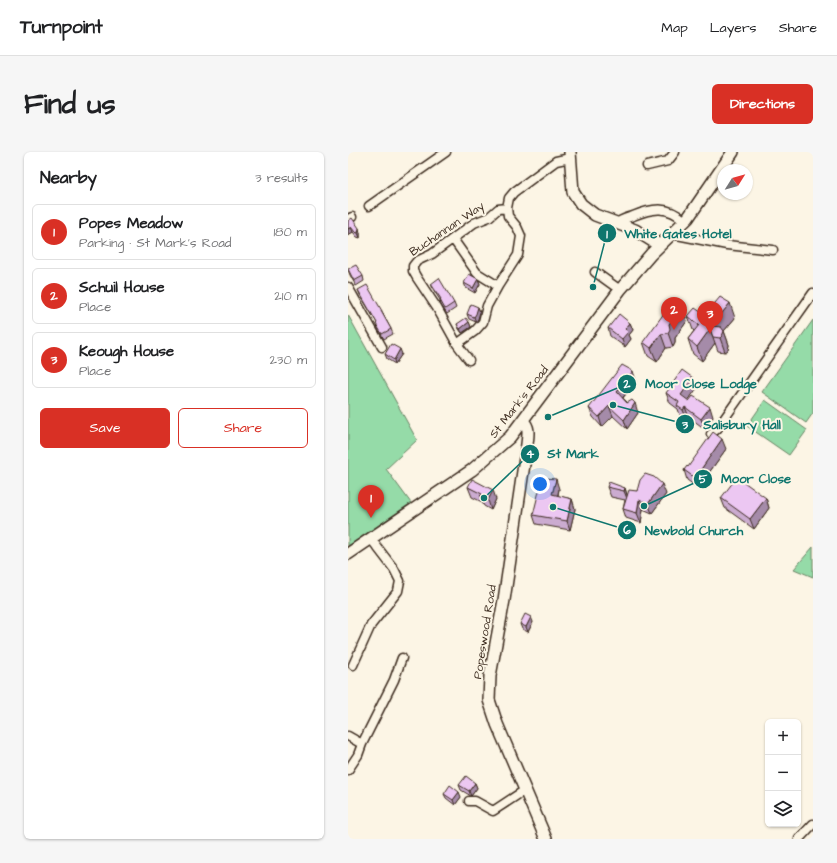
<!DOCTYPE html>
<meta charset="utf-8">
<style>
body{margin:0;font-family:"Architects Daughter",sans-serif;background:#f6f6f6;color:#202124}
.controls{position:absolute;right:12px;bottom:12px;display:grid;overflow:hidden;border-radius:6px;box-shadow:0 1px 3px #0004}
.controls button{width:36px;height:36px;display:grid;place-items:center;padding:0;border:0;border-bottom:1px solid #e0e0e0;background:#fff;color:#202124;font:20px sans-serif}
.compass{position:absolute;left:369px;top:12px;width:36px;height:36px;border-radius:50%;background:#fff;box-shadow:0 1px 3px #0004;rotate:53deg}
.you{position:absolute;left:192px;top:332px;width:14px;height:14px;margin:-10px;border:3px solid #fff;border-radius:50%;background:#1a73e8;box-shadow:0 0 0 6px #1a73e833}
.badge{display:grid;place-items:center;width:26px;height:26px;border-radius:50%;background:#d93025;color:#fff;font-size:13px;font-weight:700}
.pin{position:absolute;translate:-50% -33px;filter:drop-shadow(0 1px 2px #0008)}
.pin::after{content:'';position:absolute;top:21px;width:14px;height:12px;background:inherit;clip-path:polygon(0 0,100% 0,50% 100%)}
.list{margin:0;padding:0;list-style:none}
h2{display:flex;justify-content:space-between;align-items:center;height:52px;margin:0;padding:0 16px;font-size:17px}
h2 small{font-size:13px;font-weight:400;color:#757577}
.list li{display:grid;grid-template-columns:26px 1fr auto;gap:12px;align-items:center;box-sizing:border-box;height:56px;margin:0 8px 8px;padding:0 8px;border:1px solid #e0e0e0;border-radius:6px}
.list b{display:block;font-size:15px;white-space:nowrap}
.list p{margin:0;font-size:13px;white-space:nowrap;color:#757577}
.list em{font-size:13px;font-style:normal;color:#757577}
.actions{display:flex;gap:8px;padding:12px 16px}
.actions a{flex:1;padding:9px 0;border:1px solid #d93025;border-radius:6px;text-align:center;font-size:14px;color:#d93025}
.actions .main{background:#d93025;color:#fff}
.icon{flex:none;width:22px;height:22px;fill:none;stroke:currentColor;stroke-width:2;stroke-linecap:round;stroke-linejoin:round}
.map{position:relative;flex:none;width:465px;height:687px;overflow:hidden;border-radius:6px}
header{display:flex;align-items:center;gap:24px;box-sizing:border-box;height:56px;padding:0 20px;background:#fff;border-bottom:1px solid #e0e0e0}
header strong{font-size:19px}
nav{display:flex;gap:22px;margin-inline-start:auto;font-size:14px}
.intro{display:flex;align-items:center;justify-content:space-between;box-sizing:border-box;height:96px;padding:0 24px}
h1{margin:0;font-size:28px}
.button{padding:10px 18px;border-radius:6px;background:#d93025;color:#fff;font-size:14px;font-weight:700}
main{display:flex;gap:24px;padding:0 24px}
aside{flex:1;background:#fff;border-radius:6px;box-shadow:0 1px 3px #0004}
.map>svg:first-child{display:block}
.green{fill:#95dba8;stroke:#688263}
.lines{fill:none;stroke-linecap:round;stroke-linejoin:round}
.street-casing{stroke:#3b2a1e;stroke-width:11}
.secondary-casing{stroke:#3b2a1e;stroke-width:14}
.street{stroke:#fcf5e5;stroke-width:8}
.secondary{stroke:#fcf5e5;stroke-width:11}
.wall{fill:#cbabd0;stroke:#3b2a1e}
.shaded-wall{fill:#a58ba9;stroke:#3b2a1e}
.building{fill:#ecc7f2;stroke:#3b2a1e}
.labels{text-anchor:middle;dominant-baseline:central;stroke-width:4;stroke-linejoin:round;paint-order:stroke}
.street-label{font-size:12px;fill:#3b2a1e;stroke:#fcf5e5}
.leader{fill:none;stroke:#0f766e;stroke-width:1.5}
.callout-dot{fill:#0f766e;stroke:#fcf5e5;stroke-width:1.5}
.mark-label{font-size:12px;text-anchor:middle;font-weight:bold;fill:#fff}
.callout-label{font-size:13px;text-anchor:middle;font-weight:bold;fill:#0f766e;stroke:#fcf5e5;stroke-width:4;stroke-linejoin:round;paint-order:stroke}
</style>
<header>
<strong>Turnpoint</strong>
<nav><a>Map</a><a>Layers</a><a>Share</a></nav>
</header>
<div class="intro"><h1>Find us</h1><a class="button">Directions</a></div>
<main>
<aside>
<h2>Nearby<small>3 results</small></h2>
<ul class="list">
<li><span class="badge">1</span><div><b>Popes Meadow</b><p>Parking · St Mark's Road</p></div><em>180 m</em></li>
<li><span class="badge">2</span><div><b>Schuil House</b><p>Place</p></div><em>210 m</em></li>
<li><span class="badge">3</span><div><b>Keough House</b><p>Place</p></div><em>230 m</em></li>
</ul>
<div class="actions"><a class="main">Save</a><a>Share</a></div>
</aside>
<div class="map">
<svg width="465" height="687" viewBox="0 0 465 687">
<rect width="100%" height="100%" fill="#fcf5e5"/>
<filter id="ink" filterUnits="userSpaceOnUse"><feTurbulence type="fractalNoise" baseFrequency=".025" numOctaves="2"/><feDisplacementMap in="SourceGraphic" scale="8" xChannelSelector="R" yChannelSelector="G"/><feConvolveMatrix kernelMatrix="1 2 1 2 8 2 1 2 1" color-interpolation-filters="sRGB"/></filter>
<g filter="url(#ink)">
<path class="green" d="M0 163 69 288 38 317 63 351 0 394Z
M465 168V261L458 271 414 240Z
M417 248 459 278 441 303 399 274Z
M465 395V425L446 417Z"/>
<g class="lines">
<defs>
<path id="street" d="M299 14 320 9 327 0
M21 54 98 0
M0 67 4 65
M268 72C273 67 279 66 285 64 304 56 320 53 337 69
M324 82 379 93 425 98
M105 87 129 121 150 134
M247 120 272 138
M0 135 34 195
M109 192 127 179 135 170 139 154 150 134 170 103 173 84 169 75 160 64 159 56 161 46 166 40 208 9 222 6
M121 208 109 192 89 156 69 126 65 119V114L69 109 84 102 126 71 141 65 150 57 159 56
M363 282 369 277 465 141
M5 513 23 473 50 439 52 429 46 417 23 387
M0 584 14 592
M0 618 10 603 14 592 46 528 54 506
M121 649H127L145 659 177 638
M451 687 465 672"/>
<path id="secondary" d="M222 0 225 40 233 52 247 63 287 78 311 93
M175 269C182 276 180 283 179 292L156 448 142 524 141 548 149 572 198 687
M0 402 124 318 162 285 272 138 303 102 340 66 385 0"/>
</defs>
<use href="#street" class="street-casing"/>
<use href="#secondary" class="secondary-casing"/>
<use href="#street" class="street"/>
<use href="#secondary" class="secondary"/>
</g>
<path class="wall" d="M0 69 12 81V86L9 85 5 80 0 83Z
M0 118 15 124 16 129 8 134 2 123Z
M130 127 132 132 127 141 118 136 116 131Z
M83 132 106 151 108 156 99 162 93 153 92 148 85 137Z
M10 138 34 159 36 164 43 177 45 182 36 187 30 177 29 171 12 143Z
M130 155 132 160 130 167 128 170 121 167 119 162Z
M334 155 339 169 327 186V191L325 195 318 196 309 210 300 204 295 190Z
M340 164 387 166 376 179 381 193 380 198 377 200 370 199 367 191 354 209 345 202 340 187 346 179 345 178Z
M121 170 123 175 114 181 111 177 109 172Z
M282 171 285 178 281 183 283 187 277 195 262 184 260 176Z
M37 202H54L47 212 39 207Z
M345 226 349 236 340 248 365 265 357 277 341 265 339 268 332 263 330 257 322 251 318 241Z
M288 229 275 246 290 261 279 277 265 264 254 275 245 265 241 256Z
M378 297 350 336 339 328 336 318Z
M120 335 148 347 143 358 136 354 134 350 124 345Z
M259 335 277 336 279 343 289 339 318 342 304 361 295 357 293 371 278 366 275 357 277 348 263 345Z
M211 337 210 344 224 347 227 357 222 378 188 372 185 363Z
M373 346H418L421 356 406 377 377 356Z
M185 470 180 480 174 477 172 472Z
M127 631 129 636 123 644 113 638 111 633Z
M96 642 113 645 107 653 98 646Z"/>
<path class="shaded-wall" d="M3 75 5 80 0 83V77Z
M11 76 12 81V86L10 81Z
M130 127 132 132 127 141 125 136Z
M382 151 387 166 376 179 381 193 380 198 377 200 372 186 364 174Z
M130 155 132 160 130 167 128 170 126 165Z
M334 155 339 169 327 186V191L325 195 320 181 321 172Z
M121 170 123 175 114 181 112 177Z
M282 171 285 178 281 183 283 187 277 195 274 187 277 177Z
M362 177 367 191 354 209 349 195Z
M313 182 318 196 309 210 303 196Z
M52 197 54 202 47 212 46 208Z
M285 219 288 229 272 249 269 240Z
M345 226 349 236 337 253 333 243Z
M287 251 290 261 279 277 276 268Z
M261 254 265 264 254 275 251 265Z
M337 255 341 265 339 268 335 258Z
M362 255 365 265 357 277 353 267Z
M374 287 378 297 350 336 347 326Z
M208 327 211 337 208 352 204 342Z
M314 332 318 342 304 361 300 352Z
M277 336 280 346V349L276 339Z
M145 338 148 347 143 358 140 348Z
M418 346 421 356 406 377 402 367Z
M224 347 227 357 222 378 219 369Z
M291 348 295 357 293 371 289 361Z
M183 465 185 470 180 480 178 475Z
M127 631 129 636 123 644 121 639Z
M111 640 113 645 107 653 105 648Z"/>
<path class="building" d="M4 66 11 76 10 81 7 80 3 75 0 77V69Z
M8 113 15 124 6 129 0 117Z
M121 122 130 127 125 136 116 131Z
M91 126 106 151 97 157 92 148 93 147 83 132Z
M19 133 34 159H33L43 177 34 182 28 172 29 171 10 138Z
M372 145 382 151 364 174 373 175 376 179 374 184 372 186 365 185 362 177 349 195 340 187 351 173 340 164 347 156 357 163Z
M325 149 334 155 321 172 322 177 320 181 313 182 303 196 295 190Z
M123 152 130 155 128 162 126 165 119 162Z
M271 162 282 171 277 177 280 180 274 187 260 176Z
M118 166 121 170 112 177 109 172Z
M43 192 52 197 46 208 37 202Z
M274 213 285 219 269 240 279 251 284 248 287 251 276 268 261 254 251 265 241 256Z
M334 218 345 226 333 243 341 249 345 244 362 255 353 267 337 255 335 258 329 254 331 250 318 241Z
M365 280 374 287 347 326 336 318 339 314 340 315Z
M297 322 306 325 314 332 300 352 291 348 289 361 275 357 281 338 289 339 292 328Z
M389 325 418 346 402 367 373 346Z
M196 326 208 327 204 342 224 347 219 369 185 363 194 327Z
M124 327 145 338 140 348 132 344 134 342 120 335Z
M261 330 277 336 276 339 259 335Z
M177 462 183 465 178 475 172 472Z
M118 624 127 631 121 639 111 633Z
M102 633 111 640 105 648 96 642Z"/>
</g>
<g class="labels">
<g class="street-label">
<text transform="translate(99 77) rotate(-34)">Buchannan Way</text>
<text transform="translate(171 250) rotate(-52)">St Mark's Road</text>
<text transform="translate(137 480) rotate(-81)">Popeswood Road</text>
</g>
</g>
<path class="leader" d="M245 135L259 81M200 265L279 232M265 253L337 272M136 346L182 302M296 354L355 327M205 355L279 378"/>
<g class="callout-dot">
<circle cx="245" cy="135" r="4"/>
<circle cx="200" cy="265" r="4"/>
<circle cx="265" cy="253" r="4"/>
<circle cx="136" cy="346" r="4"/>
<circle cx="296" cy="354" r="4"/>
<circle cx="205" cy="355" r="4"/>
<circle cx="259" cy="81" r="10"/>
<circle cx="279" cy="232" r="10"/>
<circle cx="337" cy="272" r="10"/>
<circle cx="182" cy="302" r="10"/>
<circle cx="355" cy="327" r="10"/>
<circle cx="279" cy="378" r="10"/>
</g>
<g class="mark-label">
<text x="259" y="86">1</text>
<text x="279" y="236">2</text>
<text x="337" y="277">3</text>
<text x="182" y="306">4</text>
<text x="355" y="331">5</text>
<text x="279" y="382">6</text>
</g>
<g class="callout-label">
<text x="330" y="86">White Gates Hotel</text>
<text x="353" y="236">Moor Close Lodge</text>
<text x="394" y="277">Salisbury Hall</text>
<text x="225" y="306">St Mark</text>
<text x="408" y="331">Moor Close</text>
<text x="346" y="383">Newbold Church</text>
</g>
</svg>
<div class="controls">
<button>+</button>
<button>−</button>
<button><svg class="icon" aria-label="layers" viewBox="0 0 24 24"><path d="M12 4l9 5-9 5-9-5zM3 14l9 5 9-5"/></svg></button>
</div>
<svg class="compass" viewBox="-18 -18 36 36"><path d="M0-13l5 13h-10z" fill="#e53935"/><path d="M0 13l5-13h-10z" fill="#757577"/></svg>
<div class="you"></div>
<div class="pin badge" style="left:23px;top:366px">1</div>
<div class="pin badge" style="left:326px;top:178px">2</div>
<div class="pin badge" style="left:362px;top:182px">3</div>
</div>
</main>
